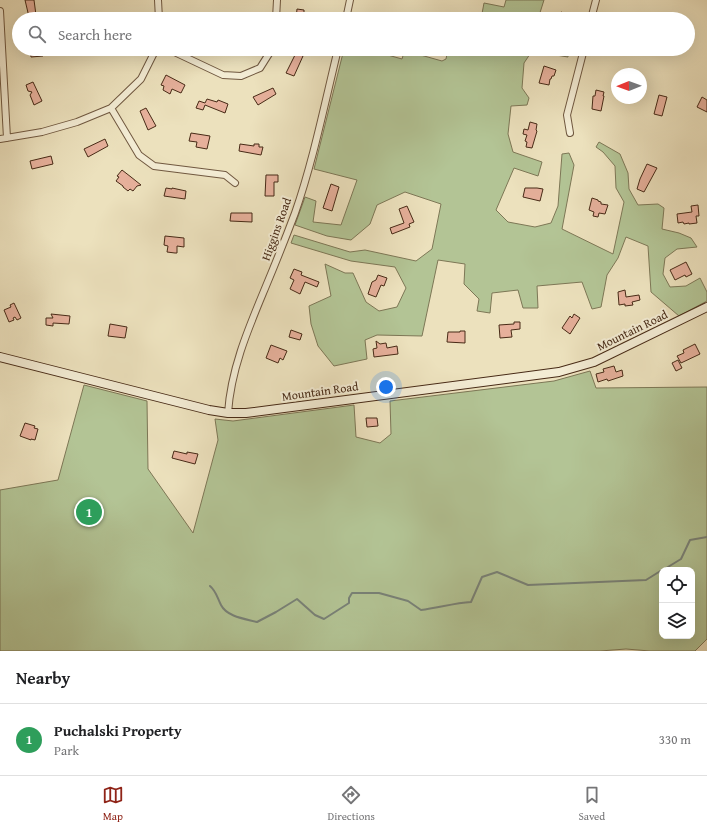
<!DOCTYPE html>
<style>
body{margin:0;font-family:"Gentium Book Plus",serif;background:#f6f6f6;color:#202124}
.controls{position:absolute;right:12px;bottom:12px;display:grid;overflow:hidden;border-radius:8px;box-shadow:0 4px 16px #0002}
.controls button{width:36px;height:36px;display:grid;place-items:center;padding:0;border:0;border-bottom:1px solid #e0e0e0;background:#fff;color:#202124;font:20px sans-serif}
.compass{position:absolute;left:611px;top:68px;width:36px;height:36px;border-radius:50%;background:#fff;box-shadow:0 4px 16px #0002;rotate:269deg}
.you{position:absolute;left:386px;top:387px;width:14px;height:14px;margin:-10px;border:3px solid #fff;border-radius:50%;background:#1a73e8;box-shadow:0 0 0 6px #1a73e833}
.badge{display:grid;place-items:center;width:26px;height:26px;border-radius:50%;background:#8f2418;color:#fff;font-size:13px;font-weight:700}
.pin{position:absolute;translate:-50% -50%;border:2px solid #fff;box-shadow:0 1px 4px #0006}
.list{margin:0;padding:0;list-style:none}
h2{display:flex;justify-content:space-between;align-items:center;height:52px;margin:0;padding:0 16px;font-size:17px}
h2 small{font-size:13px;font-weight:400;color:#757577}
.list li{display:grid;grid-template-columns:26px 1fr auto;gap:12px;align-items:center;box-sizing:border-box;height:72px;padding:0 16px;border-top:1px solid #e0e0e0}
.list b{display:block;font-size:15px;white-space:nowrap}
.list p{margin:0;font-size:13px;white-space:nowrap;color:#757577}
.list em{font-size:13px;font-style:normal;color:#757577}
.icon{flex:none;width:22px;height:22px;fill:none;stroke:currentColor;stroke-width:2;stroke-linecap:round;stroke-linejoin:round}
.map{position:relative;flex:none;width:707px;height:651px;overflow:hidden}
.search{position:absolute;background:#fff;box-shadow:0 4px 16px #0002;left:12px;right:12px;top:12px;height:44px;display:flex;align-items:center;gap:10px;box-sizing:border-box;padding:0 14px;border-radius:22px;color:#757577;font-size:15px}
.sheet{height:124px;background:#fff}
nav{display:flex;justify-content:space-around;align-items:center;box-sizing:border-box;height:56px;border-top:1px solid #e0e0e0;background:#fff;font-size:11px;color:#757577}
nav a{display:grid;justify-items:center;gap:2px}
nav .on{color:#8f2418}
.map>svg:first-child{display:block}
.green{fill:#b3c495;stroke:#7d7756;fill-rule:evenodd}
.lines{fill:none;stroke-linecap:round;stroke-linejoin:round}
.stream{stroke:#798278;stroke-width:2}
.building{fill:#e6b09b;stroke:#472a16}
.minor-casing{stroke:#705840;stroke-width:8}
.secondary-casing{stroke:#472a16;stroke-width:10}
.minor{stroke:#f3ecd4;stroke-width:6}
.secondary{stroke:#f3ecd4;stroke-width:8}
.labels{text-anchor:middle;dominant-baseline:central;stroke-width:4;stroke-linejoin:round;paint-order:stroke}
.street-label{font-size:12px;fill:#472a16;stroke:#f3ecd4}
</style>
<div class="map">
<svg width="707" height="651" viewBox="0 0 707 651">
<rect width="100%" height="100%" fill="#ece1bd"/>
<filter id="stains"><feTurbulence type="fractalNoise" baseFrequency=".005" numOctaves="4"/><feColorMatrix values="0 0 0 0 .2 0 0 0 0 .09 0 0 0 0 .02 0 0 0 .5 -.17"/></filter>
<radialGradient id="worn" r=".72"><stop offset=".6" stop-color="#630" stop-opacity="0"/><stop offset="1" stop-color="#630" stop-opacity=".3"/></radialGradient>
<path class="green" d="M506 0H544L538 19H481L484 3 504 7Z
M344 49H377V52L402 59 405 49H415V52L417 54 442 61 446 59 448 49 467 53 473 49H562L568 52V57L532 51 524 63 522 88 529 98 527 105 511 106 508 134 513 152 542 162 538 176 514 168 496 210 508 222 535 227 551 223 558 206 562 154 569 153 574 165 562 229 613 254 624 202 616 188 615 166 603 152 596 147 599 142 620 154 628 173 629 189 638 205 658 204 664 208 662 229 679 233 691 238 697 247 677 249 665 258 663 274 670 287 686 286 700 278 707 292V301L679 316 651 292 648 246 626 237 618 258 607 275 601 307 592 309 582 282 537 286 538 308H523L518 290 492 293 490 313 477 311 479 299 464 284 465 264 438 260 422 336 377 335 365 340 367 359 334 366 318 346 311 324 309 306 331 296 325 264 345 273H353L366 302 379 311 397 307 406 288 395 267 351 261 291 243 294 235 350 252 365 250 416 261 432 249 441 204 405 192 377 205 370 224 351 240 327 236 295 225 305 197 316 201 313 222 341 225 357 180 314 169Z
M590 371 596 388 707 387V639L695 651H650L626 649 600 651H0V490L58 480 84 385 147 401 148 469 193 533 218 440 215 419 233 421 354 405 356 437 380 443 391 434 390 401 554 381ZM662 570H692V636H662Z"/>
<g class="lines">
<path class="stream" d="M663 570 681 559 690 540 707 537
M210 586C216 591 217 597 221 605 227 617 246 619 257 622L276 612 297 599 315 615 324 619 349 603V598L352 593H379L408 601 421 610C438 608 454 603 471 602L482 577 497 572 528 585 646 580 662 570"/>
</g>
<path class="building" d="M25 0H34L36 15 29 17Z
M297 9 304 10V19H296Z
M561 12 570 15 568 19H559Z
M30 49H41V51H43V56L31 57Z
M229 49H245L231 55Z
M296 53 303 56 294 76 286 73Z
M544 66 556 70 554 76H552L551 79H550L549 85 539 83Z
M166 75 185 85 181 93 172 89 170 94 163 90 164 86 161 85Z
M33 82 42 101 34 105 30 95 32 92 28 91 26 85Z
M273 88 276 94 258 105 253 97Z
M596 90 604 92 603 96H604L601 111 592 109 593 96H595Z
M659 95 667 97 662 116 654 114Z
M702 97 707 100V112L697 107Z
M207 99 217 102 218 100 228 104 225 113 205 105 203 110 196 108 199 101 205 103Z
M146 108 156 126 148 130 140 111Z
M530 122 537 124 536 130 537 131 532 148 526 147 527 142 525 141 527 135 523 134 524 129 528 130Z
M191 133 210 136 207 149 196 147 197 142 189 141Z
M105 139 108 146 88 157 84 149Z
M240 144 254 146V144H259V147H263L261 155 239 151Z
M51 156 53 164 32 169 30 161Z
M647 164 657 168 644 192 637 189 640 179Z
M122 170 131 177 141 185 137 186 133 191 130 189 128 191 123 187V186L116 181 119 177 117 176Z
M266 175H278V182H274V196H265Z
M331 184 339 187 332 211 323 208Z
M166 188 172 189V188L186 191 185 199 164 196Z
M525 188H537L543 189 540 201 523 197Z
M592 198 598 200V201L601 202V204L608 205 605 214 599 213 598 217 593 216 594 212 589 210Z
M698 205 699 216H696L697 223 689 224V223L684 224 683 222 678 223 677 214 692 212 691 206Z
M407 206 414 222 409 224 410 227 392 234 390 228 404 223 399 209Z
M231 213H252V222L230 221Z
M165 236 184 238V247L177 246V253H175L167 252 168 246 164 245Z
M686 262 692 274 686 277 685 275 675 280 670 270Z
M294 269 302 272 301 275 319 282 317 287 305 282 300 294 290 289 294 280 290 278Z
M378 275 387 278 384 286 381 285 376 297 368 294 372 282 376 280Z
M625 290 626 297 639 295 640 300 632 302 633 305 625 306V304L619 305 618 292Z
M14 303 21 318 17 320 15 317 13 318 14 320 9 322 4 310 11 307 10 305Z
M51 314 70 316 69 324 53 323V326L46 325V318H53Z
M574 314 580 318 570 334 562 328 570 316 572 318Z
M514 322H520V329L511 330 512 337 500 338 499 325 514 324Z
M110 324 127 327 125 338 108 336Z
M291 330 302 334 300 340 289 337Z
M460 331H465V343L447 342 448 332H460Z
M376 341 380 344 386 343 387 348 397 346 398 354 374 357 373 349 377 348Z
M695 344 700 354 681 363 677 356 684 353 683 350Z
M271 345 287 351 283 360 280 358 278 363 266 358Z
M678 360 682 368 676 371 672 363Z
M614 366 616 372 622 370 623 376 608 381 607 379 598 382 596 374 604 372 603 369Z
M366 418H377L378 426 367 427Z
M25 423 35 426 34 428 38 429 35 440 31 439V440L20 436Z
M174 451 187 454V452L198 454 195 464 172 458Z"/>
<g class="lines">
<defs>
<path id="minor" d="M158 0 159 19
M0 11 7 138
M276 19 277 0
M346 19 350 0
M591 19 596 0
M168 49 223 75 241 76 260 68 272 49
M111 108 139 155 154 166 225 175 235 183
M570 133 567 115 584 49
M0 139 42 132 77 122 111 108 141 79 156 49
M228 413C231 368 249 327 266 286 276 262 286 237 295 213 313 162 325 102 338 49"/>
<path id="secondary" d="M0 357 209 410 228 413H246L559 372 594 362 707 307"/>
</defs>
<use href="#minor" class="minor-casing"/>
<use href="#secondary" class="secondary-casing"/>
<use href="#minor" class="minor"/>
<use href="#secondary" class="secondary"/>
</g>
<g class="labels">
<g class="street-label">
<text transform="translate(276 229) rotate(-70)">Higgins Road</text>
<text transform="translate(632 330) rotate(-26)">Mountain Road</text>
<text transform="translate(320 391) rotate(-8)">Mountain Road</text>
</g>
</g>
<rect width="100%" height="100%" filter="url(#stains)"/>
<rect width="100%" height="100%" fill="url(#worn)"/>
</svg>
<div class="controls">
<button><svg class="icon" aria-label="locate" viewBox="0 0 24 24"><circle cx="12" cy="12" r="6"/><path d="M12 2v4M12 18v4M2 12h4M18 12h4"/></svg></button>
<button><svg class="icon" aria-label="layers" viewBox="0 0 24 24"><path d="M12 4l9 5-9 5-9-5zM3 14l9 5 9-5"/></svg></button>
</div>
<svg class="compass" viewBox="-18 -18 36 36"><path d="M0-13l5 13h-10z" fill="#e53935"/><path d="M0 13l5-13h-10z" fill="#757577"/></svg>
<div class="you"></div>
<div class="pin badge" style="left:89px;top:512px;background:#2e9e5b">1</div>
<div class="search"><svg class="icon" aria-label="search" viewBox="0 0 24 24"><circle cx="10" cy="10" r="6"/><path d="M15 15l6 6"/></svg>Search here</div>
</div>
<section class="sheet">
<h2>Nearby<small></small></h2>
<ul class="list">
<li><span class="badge" style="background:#2e9e5b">1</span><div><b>Puchalski Property</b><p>Park</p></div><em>330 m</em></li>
</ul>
</section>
<nav>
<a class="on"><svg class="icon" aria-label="map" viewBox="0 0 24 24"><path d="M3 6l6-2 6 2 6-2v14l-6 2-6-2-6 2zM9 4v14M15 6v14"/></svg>Map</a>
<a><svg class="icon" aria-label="directions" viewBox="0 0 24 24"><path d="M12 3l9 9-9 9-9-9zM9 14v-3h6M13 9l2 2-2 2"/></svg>Directions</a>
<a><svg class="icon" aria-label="saved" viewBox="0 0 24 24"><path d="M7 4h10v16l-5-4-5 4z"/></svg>Saved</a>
</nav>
